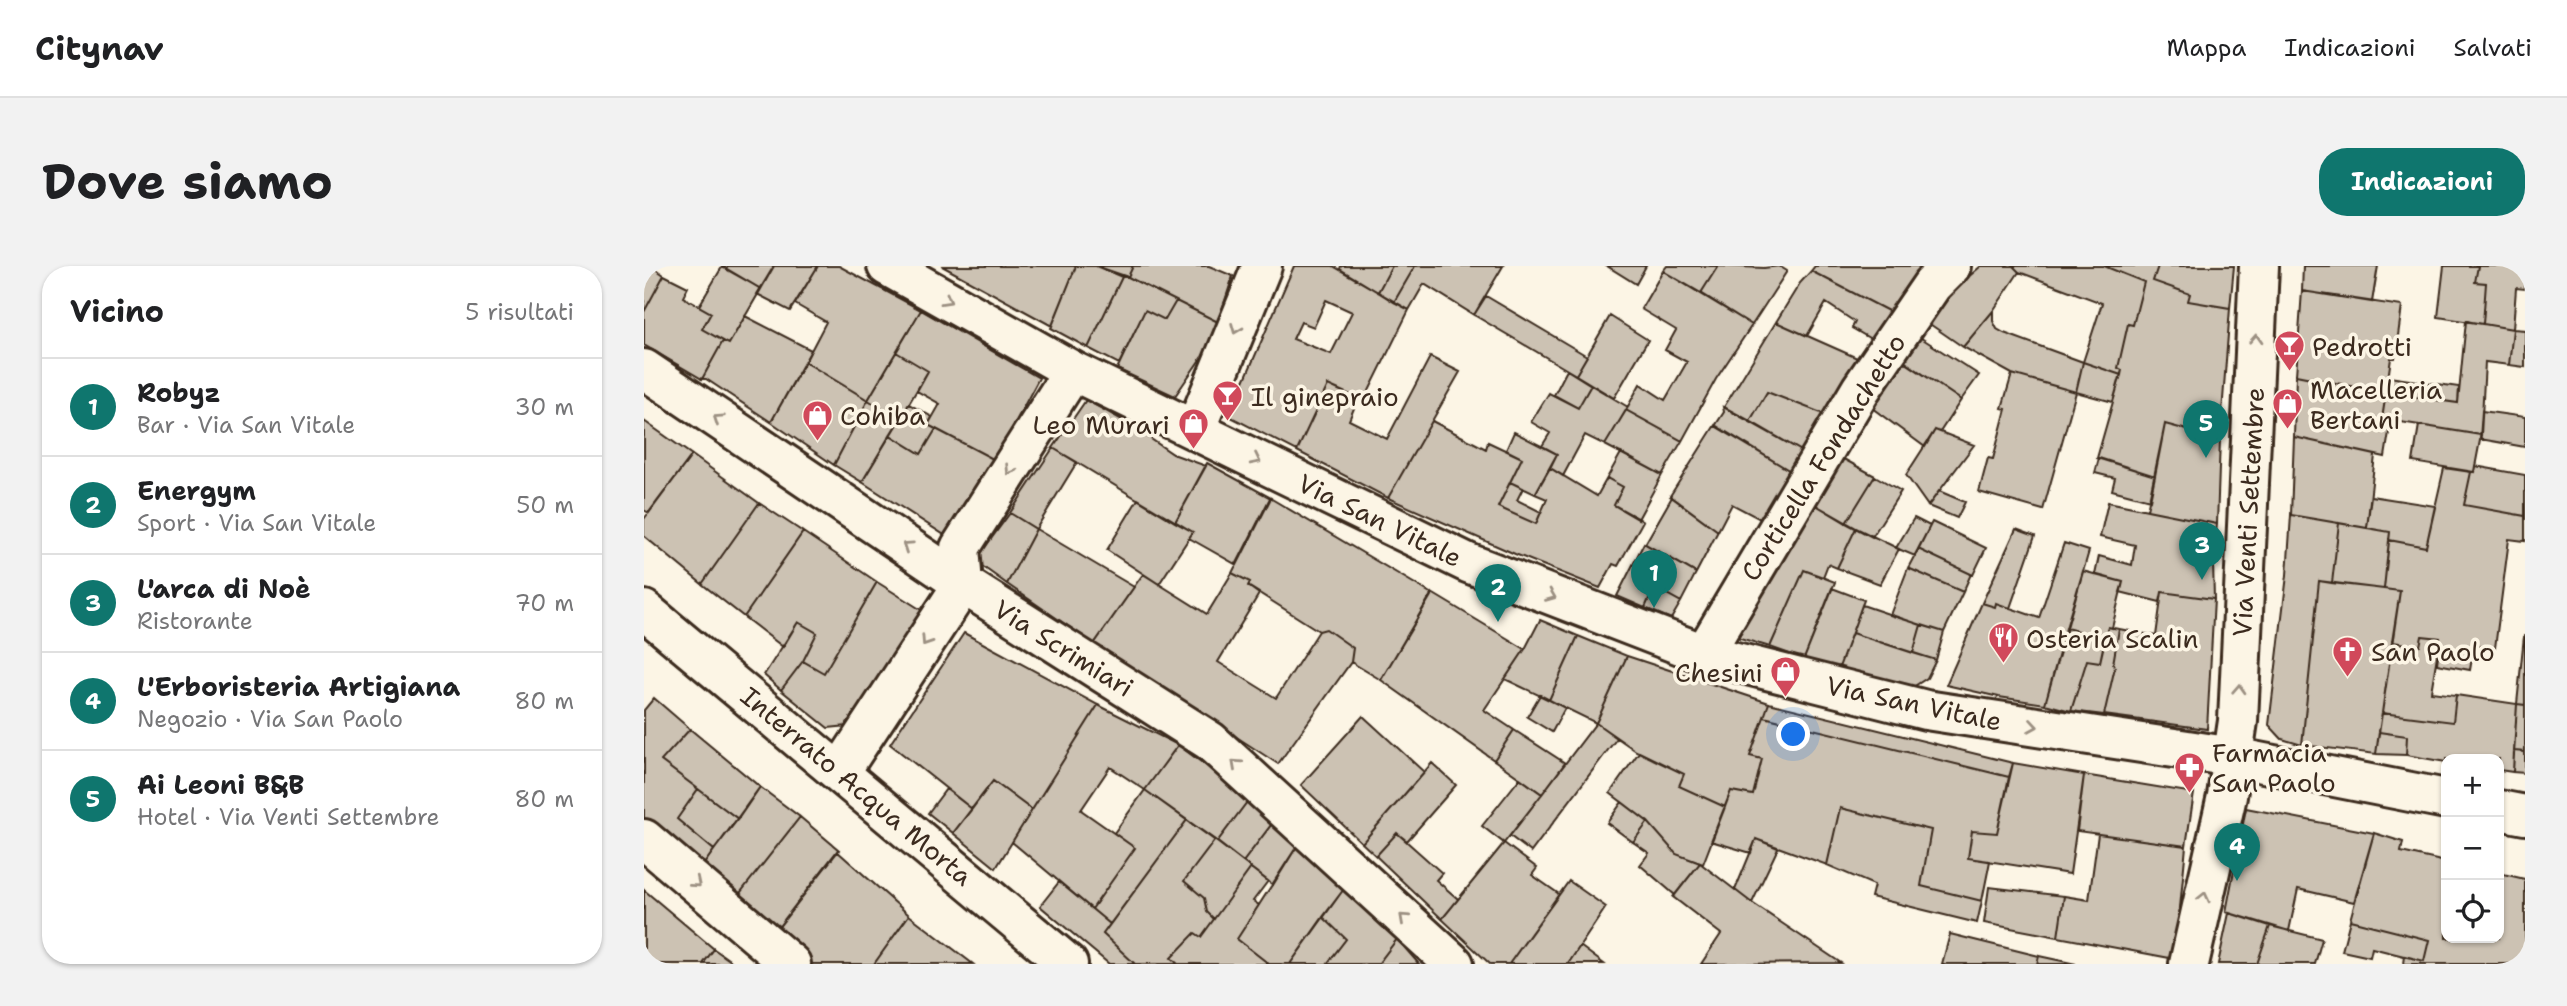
<!DOCTYPE html>
<html lang="it">
<meta charset="utf-8">
<style>
body{margin:0;font-family:"Shantell Sans",sans-serif;background:#f2f2f2;color:#202124}
.controls{position:absolute;right:21px;bottom:21px;display:grid;overflow:hidden;border-radius:14px;box-shadow:0 2px 5px #0004}
.controls button{width:63px;height:63px;display:grid;place-items:center;padding:0;border:0;border-bottom:2px solid #e0e0e0;background:#fff;color:#202124;font:35px sans-serif}
.you{position:absolute;left:1150px;top:469px;width:24px;height:24px;margin:-18px;border:5px solid #fff;border-radius:50%;background:#1a73e8;box-shadow:0 0 0 10px #1a73e833}
.badge{display:grid;place-items:center;width:46px;height:46px;border-radius:50%;background:#0f766e;color:#fff;font-size:23px;font-weight:700}
.pin{position:absolute;translate:-50% -58px;filter:drop-shadow(0 2px 4px #0008)}
.pin::after{content:'';position:absolute;top:37px;width:24px;height:21px;background:inherit;clip-path:polygon(0 0,100% 0,50% 100%)}
.list{margin:0;padding:0;list-style:none}
h2{display:flex;justify-content:space-between;align-items:center;height:91px;margin:0;padding:0 28px;font-size:30px}
h2 small{font-size:23px;font-weight:400;color:#757577}
.list li{display:grid;grid-template-columns:46px 1fr auto;gap:21px;align-items:center;box-sizing:border-box;height:98px;padding:0 28px;border-top:2px solid #e0e0e0}
.list b{display:block;font-size:26px;white-space:nowrap}
.list p{margin:0;font-size:23px;white-space:nowrap;color:#757577}
.list em{font-size:23px;font-style:normal;color:#757577}
.icon{flex:none;width:38px;height:38px;fill:none;stroke:currentColor;stroke-width:2;stroke-linecap:round;stroke-linejoin:round}
.map{position:relative;flex:none;width:1881px;height:698px;overflow:hidden;border-radius:28px}
header{display:flex;align-items:center;gap:42px;box-sizing:border-box;height:98px;padding:0 35px;background:#fff;border-bottom:2px solid #e0e0e0}
header strong{font-size:33px}
nav{display:flex;gap:38px;margin-inline-start:auto;font-size:24px}
.intro{display:flex;align-items:center;justify-content:space-between;box-sizing:border-box;height:168px;padding:0 42px}
h1{margin:0;font-size:49px}
.button{padding:18px 32px;border-radius:28px;background:#0f766e;color:#fff;font-size:24px;font-weight:700}
main{display:flex;gap:42px;padding:0 42px}
aside{flex:1;background:#fff;border-radius:28px;box-shadow:0 2px 5px #0004}
.map>svg:first-child{display:block}
.building{fill:#ccc2b3;stroke:#3b2a1e;stroke-width:2;fill-rule:evenodd}
.lines{fill:none;stroke-linecap:round;stroke-linejoin:round}
.minor-casing{stroke:#3b2a1e;stroke-width:44}
.major-casing{stroke:#3b2a1e;stroke-width:44}
.minor{stroke:#fcf5e5;stroke-width:38}
.major{stroke:#fcf5e5;stroke-width:38}
.oneway{stroke:#9c9082}
.labels{text-anchor:middle;dominant-baseline:central;stroke-width:7;stroke-linejoin:round;paint-order:stroke}
.poi-label{font-size:26px;fill:#3b2a1e;stroke:#fcf5e5;text-anchor:start}
.street-label{font-size:26px;fill:#3b2a1e;stroke:#fcf5e5}
</style>
<header>
<strong>Citynav</strong>
<nav><a>Mappa</a><a>Indicazioni</a><a>Salvati</a></nav>
</header>
<div class="intro"><h1>Dove siamo</h1><a class="button">Indicazioni</a></div>
<main>
<aside>
<h2>Vicino<small>5 risultati</small></h2>
<ul class="list">
<li><span class="badge">1</span><div><b>Robyz</b><p>Bar · Via San Vitale</p></div><em>30 m</em></li>
<li><span class="badge">2</span><div><b>Energym</b><p>Sport · Via San Vitale</p></div><em>50 m</em></li>
<li><span class="badge">3</span><div><b>L'arca di Noè</b><p>Ristorante</p></div><em>70 m</em></li>
<li><span class="badge">4</span><div><b>L'Erboristeria Artigiana</b><p>Negozio · Via San Paolo</p></div><em>80 m</em></li>
<li><span class="badge">5</span><div><b>Ai Leoni B&amp;B</b><p>Hotel · Via Venti Settembre</p></div><em>80 m</em></li>
</ul>
</aside>
<div class="map">
<svg width="1881" height="698" viewBox="0 0 1881 698">
<rect width="100%" height="100%" fill="#fcf5e5"/>
<filter id="ink" filterUnits="userSpaceOnUse"><feTurbulence type="fractalNoise" baseFrequency=".0143" numOctaves="2"/><feDisplacementMap in="SourceGraphic" scale="14" xChannelSelector="R" yChannelSelector="G"/><feConvolveMatrix kernelMatrix="1 2 1 2 8 2 1 2 1" color-interpolation-filters="sRGB"/></filter>
<g filter="url(#ink)">
<path class="building" d="M0 0H7L20 9 0 46Z
M78 0H130L117 23Z
M130 0H174L146 45 113 28Z
M174 0H195L277 44 224 134 161 96 182 56 151 38Z
M298 0H432L408 60Z
M432 0H452L478 11 444 82 407 62Z
M452 0H489L484 11Z
M489 0H565L589 10 574 56 484 11Z
M650 0H689L765 44 720 135 684 119 653 185 585 150ZM682 34 708 46 687 88 649 73 657 56 670 61Z
M697 0H748L734 26 696 3Z
M748 0H771L750 36 734 26Z
M771 0H859L830 49 780 18 765 44 750 36Z
M963 0H1002L992 18Z
M1023 0H1074L1057 27 1019 5Z
M1074 0 1120 2 1135 0 1143 5 1108 59 1057 27Z
M1171 0H1286L1250 48 1167 5Z
M1337 0H1369L1375 6 1349 45 1319 81 1277 52Z
M1369 0H1460L1500 16 1489 59 1484 58 1474 102 1478 104 1477 109 1439 96 1458 37 1375 6Z
M1460 0H1514L1509 15 1546 28 1544 35 1586 42 1576 173 1521 158 1511 210 1453 192 1478 104 1474 102 1484 58 1489 59 1500 16Z
M1514 0H1590L1586 42 1544 35 1546 28 1509 15Z
M1659 0H1734L1728 36 1658 25Z
M1800 0H1834L1831 16 1842 17 1839 58 1794 51Z
M1834 0H1881V23L1872 22 1869 63 1839 58 1842 17 1831 16Z
M78 1 117 23 85 78 58 63 67 47 55 40Z
M1019 5 1108 59 1072 113 1038 175 982 144 996 118 1021 134 1043 96 1021 84 1032 64 997 43Z
M1167 5 1250 48 1232 76 1208 62 1211 56 1182 37 1163 70 1132 56 1156 17Z
M20 9 44 21 39 31 67 47 58 63 79 75 58 113 0 79V46Z
M478 11H484L532 35 521 54 501 44 475 98 444 82Z
M1658 25 1758 40 1751 92H1747L1742 127 1652 109Z
M842 30 943 90 932 109 830 49Z
M532 35 574 56 558 93 557 92 531 130 473 103 501 44 521 54Z
M277 44 395 112 351 194 284 159 296 138 273 125 284 105 252 86Z
M1349 45V55L1353 63 1360 67 1439 96 1432 126 1368 108 1319 81Z
M101 50 167 84 127 156 62 113H58L79 75 85 78Z
M966 50 1004 74 970 132 932 109Z
M1822 55 1869 63 1865 99 1841 96 1837 169 1738 153 1742 127 1814 137Z
M1132 56 1220 95 1185 150 1123 126 1106 155 1080 141Z
M1869 63 1881 64V101L1865 99Z
M1274 70 1335 109 1317 134 1259 95Z
M252 86 284 105 256 153 224 134Z
M786 91 816 106 744 232 653 185 684 119 714 133 705 154 743 173Z
M1257 93 1317 134 1296 166 1291 164 1281 181 1224 139Z
M161 96 224 134 190 199 127 156Z
M1439 96 1477 109 1469 136 1432 126Z
M923 104 947 119 934 142 910 129Z
M1368 108 1432 126 1399 244 1335 226 1344 192 1349 193 1362 143 1358 142Z
M1652 109 1742 127 1738 153 1747 154 1741 191 1650 171Z
M1745 111 1815 121 1814 137 1742 127Z
M947 119 984 141 961 179 941 169 919 210 906 202 913 188 898 180 906 167 887 156 905 127 934 142Z
M1123 126 1185 150 1161 187 1106 155Z
M224 134 256 153 218 216 190 199Z
M442 134 482 156 529 188 562 200 531 256 409 182Z
M265 138 288 151 284 159 292 163 277 188 246 169Z
M1079 141 1161 187 1148 206 1071 160 1080 146Z
M982 144 1038 175 1018 209 961 179Z
M1838 145 1881 151V181L1836 173Z
M0 155 48 189 5 247 0 244Z
M788 155 842 183 844 176 878 192 854 241 892 258 903 233 891 228 906 202 953 230 963 212 979 221 970 239 999 255 974 300 969 298 956 322 871 288 744 232Z
M1521 158 1576 173 1573 258 1503 244Z
M1071 159 1148 206 1118 254 1088 238 1074 265 1026 230Z
M1775 159 1837 169 1830 206 1769 196Z
M292 163 351 194 302 270 218 216 246 169 277 188Z
M1291 164 1330 179 1284 240 1262 209Z
M870 166 913 188 891 228 866 216 878 192 862 184Z
M1650 171 1731 189 1723 262 1647 249Z
M409 182 433 196 392 263 366 247Z
M977 187 1018 209 994 253 970 239 979 221 963 212Z
M48 189 115 237 58 318 0 270V253Z
M1192 189 1231 210 1202 257 1162 233Z
M1455 192 1511 210 1506 234 1468 224 1471 212 1451 207Z
M563 197 627 232 593 299 545 272 549 266 531 256Z
M1831 200 1881 209V250L1820 239 1827 206H1830Z
M1800 202 1827 206 1820 239 1881 250V275L1865 273 1851 382 1830 380 1826 404 1793 398 1796 372 1778 370 1776 380 1748 376 1756 325 1740 323 1745 274 1782 281Z
M1231 210 1257 225 1228 271 1202 257Z
M866 216 879 222 873 234 897 246 892 258 854 241Z
M1295 225 1321 236 1313 252 1284 240Z
M1727 230 1791 240 1782 281 1745 274 1746 266 1723 262Z
M1028 231 1074 265 1052 307 1001 278Z
M626 232 788 328 737 414 707 396 709 382 682 363 675 365 604 320 606 316 588 307Z
M494 233 549 266 515 318 463 284Z
M1163 234 1212 262 1193 302 1184 298 1179 311 1160 304 1126 381 1086 369Z
M1464 236 1573 258 1569 296 1570 333 1518 326 1516 336 1476 326 1479 316 1451 309 1455 290 1488 299 1491 279 1456 271Z
M115 237 159 266 100 351 58 318Z
M366 247 392 263 363 318 331 295Z
M1647 249 1695 257 1688 317 1675 315 1658 479 1638 473 1625 459 1643 309Z
M1270 252 1286 260 1271 290 1252 282Z
M1288 256 1342 282 1329 309 1274 283Z
M1695 257 1746 266 1740 323 1688 317Z
M1212 262 1255 283 1236 318 1193 302Z
M392 263 490 321 450 378 363 318Z
M1372 263 1391 270 1366 342 1352 337 1351 341 1338 337Z
M159 266 233 316 180 407 159 395 173 367 154 356 139 381 100 351Z
M1000 277 1052 307 1037 336 1010 321 1001 342 973 330Z
M1420 277 1445 285 1401 438 1355 431 1302 419 1338 337 1351 341 1352 337 1395 352Z
M1274 283 1327 308 1319 326 1264 302Z
M1264 302 1319 326 1300 366 1246 349Z
M1160 304 1191 316 1160 393 1126 381Z
M1439 305 1479 316 1468 362 1464 361 1461 372 1422 362Z
M588 307 606 316 604 320 615 328 574 396 632 432 675 365 682 363 709 382 707 396 634 498 450 378 499 308 563 348Z
M1675 315 1756 325 1732 488 1658 479Z
M233 316 279 345 204 460 184 462 137 424 159 395 180 407Z
M1010 321 1037 336 1027 353 1001 342Z
M1188 322 1220 334 1194 404 1160 393Z
M1518 326 1570 333 1563 463 1460 449 1471 401 1469 398 1475 363 1512 370Z
M788 327 881 383 840 444 870 464 850 494 737 414Z
M1218 339 1277 359 1269 387 1208 367Z
M896 354 934 370 905 434 861 413 881 383Z
M154 356 173 367 159 395 137 424 120 409Z
M1277 359 1300 366 1292 394 1269 387Z
M1464 361 1475 363 1469 398 1471 401 1460 449 1427 445 1443 394 1456 396Z
M1422 362 1461 372 1456 396 1443 394 1427 445 1401 438Z
M320 367 454 439 388 544 349 515 328 543 246 478Z
M1208 367 1292 394 1283 412 1269 421 1200 403 1194 404Z
M934 370 983 390 952 457 905 434Z
M1778 370 1796 372 1787 426 1812 429 1809 456 1738 447 1748 376 1776 380Z
M1880 370H1881V439L1873 438Z
M983 390 1125 437 1106 490 1118 493 1109 529 1087 525 1081 541 1035 520 1040 508 992 485 952 457Z
M896 429 921 442 908 466 883 451Z
M1812 429 1873 438 1869 506 1855 504V493H1802V496L1762 489 1763 470 1735 466 1738 447 1809 456Z
M10 432 46 463 17 495 54 523 33 553 70 584 55 605 0 559V444Z
M1125 437 1369 497 1365 511 1120 451Z
M1873 438 1881 439V486L1870 485Z
M454 439 534 479 501 524 466 501 437 544 491 582 448 643 368 576Z
M719 450 780 506 718 577 657 519Z
M1120 451 1365 511 1353 567 1328 565 1324 592 1346 595 1338 635 1277 620 1287 564 1196 542 1183 599 1112 573 1107 587 1067 575 1087 525 1109 529 1118 493 1106 490Z
M952 457 973 472 887 586 866 570Z
M46 463 116 521 94 553 17 495Z
M870 464 921 497 898 528 850 494Z
M1735 466 1763 470 1762 489 1732 488Z
M534 479 606 532 573 576 501 524Z
M1870 485 1881 486V507L1869 506Z
M995 486 1040 508 1035 520 1081 541 1059 598 1032 588 1004 556 966 527Z
M788 497 812 519 763 575 753 567 732 590 718 577Z
M1369 497 1440 509 1426 608 1324 592 1328 565 1353 567Z
M1440 509 1550 527 1542 580 1433 565Z
M876 512 898 528 860 577 838 560Z
M349 515 388 544 352 602 309 567Z
M116 521 156 551 89 636 55 605Z
M54 523 94 553 70 584 33 553Z
M302 523 328 543 309 567 284 547Z
M501 524 543 554 466 658 448 643 491 582 470 567Z
M606 532 630 555 599 596 573 576Z
M978 536 1004 556 989 576 963 557Z
M1196 542 1287 564 1277 620 1338 635 1333 657 1227 631 1230 619 1183 599Z
M1602 542 1730 567 1710 636 1654 623 1645 665 1582 646Z
M156 551 195 584 130 667 89 636Z
M543 554 571 574 540 615 560 632 563 646 570 653 557 671 551 667 527 692 534 698H491L459 668Z
M630 555 655 577 629 619 599 596Z
M1004 556 1032 588 1056 597 1031 629 996 599 1005 587 989 576Z
M753 567 798 607 792 614 814 633 798 653 732 590Z
M1730 567 1759 576 1757 586 1802 596V672H1855V607L1881 613V698H1760L1761 690 1780 695 1785 674 1706 654Z
M1454 568 1542 580 1531 693 1414 671 1420 630 1445 634Z
M1112 573 1134 582 1108 637 1091 624Z
M571 574 607 602 570 653 563 646 560 632 540 615Z
M655 577 702 620 646 698H625L593 673Z
M860 577 893 602 888 609 915 628 865 698H846L798 653Z
M193 585 265 649 230 698H163L130 667Z
M1056 597 1108 637 1197 697 1057 698 1077 668 1029 631Z
M607 602 624 615 609 635 615 639 593 673 625 698H534L527 692 551 667 557 671Z
M925 615 962 641 924 698H865Z
M415 616 466 658 459 668 491 698H465L396 640Z
M703 619 753 673 734 698H683L702 673 679 651Z
M1345 621 1420 630 1414 671 1340 657Z
M0 624 70 683 59 698H0Z
M1585 647 1626 660 1613 698H1574Z
M265 649 329 698H230Z
M679 651 702 673 683 698H646Z
M1706 654 1785 674 1780 695 1728 682 1726 691 1698 685Z
M1626 660 1678 673 1671 698H1613Z
M1306 668 1395 690 1393 698H1298Z
M753 673 775 698H734Z
M936 680 960 698H924Z
M70 683 91 698H59Z
M1395 690 1432 698H1393Z"/>
<g class="lines">
<defs>
<path id="minor" d="M243 0 429 105 824 297 1060 388 1282 444 1589 491 1802 533
M0 103 319 318 566 475 810 698
M551 164 618 0
M319 318 316 282 429 105
M1060 388 1217 123 1288 19 1307 0
M196 506 319 318
M1855 544 1881 549
M0 573 147 698
M1545 698 1583 530 1594 455 1615 0"/>
<path id="major" d="M0 344 424 698"/>
</defs>
<use href="#minor" class="minor-casing"/>
<use href="#major" class="major-casing"/>
<use href="#minor" class="minor"/>
<use href="#major" class="major"/>
</g>
<defs><path id="oneway-chevron" d="M-2-3.5L2.5 0L-2 3.5" fill="none" stroke-width="1.6" stroke-linecap="round" stroke-linejoin="round" transform="scale(1.75)"/></defs>
<g class="oneway">
<use href="#oneway-chevron" transform="translate(303 34) rotate(29)"/>
<use href="#oneway-chevron" transform="translate(592 63) rotate(112)"/>
<use href="#oneway-chevron" transform="translate(1612 73) rotate(-87)"/>
<use href="#oneway-chevron" transform="translate(74 153) rotate(-146)"/>
<use href="#oneway-chevron" transform="translate(612 194) rotate(26)"/>
<use href="#oneway-chevron" transform="translate(366 204) rotate(122)"/>
<use href="#oneway-chevron" transform="translate(263 280) rotate(-146)"/>
<use href="#oneway-chevron" transform="translate(907 330) rotate(22)"/>
<use href="#oneway-chevron" transform="translate(282 375) rotate(123)"/>
<use href="#oneway-chevron" transform="translate(1595 423) rotate(-87)"/>
<use href="#oneway-chevron" transform="translate(1389 460) rotate(9)"/>
<use href="#oneway-chevron" transform="translate(592 498) rotate(-138)"/>
<use href="#oneway-chevron" transform="translate(52 617) rotate(40)"/>
<use href="#oneway-chevron" transform="translate(1560 631) rotate(-77)"/>
<use href="#oneway-chevron" transform="translate(760 652) rotate(-138)"/>
</g>
</g>
<defs>
<symbol id="bar-pin" viewBox="-11 -11 22 30"><path d="M0 17L-7.5 6A9.5 9.5 0 1 1 7.5 6Z" fill="#d1495b" stroke="#fcf5e5"/><path d="M-6-5H6L.8 .8V4.5H3.5V6h-7V4.5H-.8V.8Z" fill="#fff"/></symbol>
<symbol id="shop-pin" viewBox="-11 -11 22 30"><path d="M0 17L-7.5 6A9.5 9.5 0 1 1 7.5 6Z" fill="#d1495b" stroke="#fcf5e5"/><path d="M-5-2.5h2.3a2.7 3.5 0 0 1 5.4 0H5L5.5 6h-11ZM-1.5-2.5h3a1.5 2.3 0 0 0-3 0Z" fill="#fff"/></symbol>
<symbol id="restaurant-pin" viewBox="-11 -11 22 30"><path d="M0 17L-7.5 6A9.5 9.5 0 1 1 7.5 6Z" fill="#d1495b" stroke="#fcf5e5"/><path d="M-5-6h1v4h1v-4h1v4h1v-4h1v5L-1.5 .5V6h-2V.5L-5-1ZM5-6V6H3V1.5H1.5Q1.5-4 5-6Z" fill="#fff"/></symbol>
<symbol id="church-pin" viewBox="-11 -11 22 30"><path d="M0 17L-7.5 6A9.5 9.5 0 1 1 7.5 6Z" fill="#d1495b" stroke="#fcf5e5"/><path d="M-1.2-6h2.4v3.5h3.3v2.4h-3.3V6h-2.4V-.1h-3.3v-2.4h3.3Z" fill="#fff"/></symbol>
<symbol id="pharmacy-pin" viewBox="-11 -11 22 30"><path d="M0 17L-7.5 6A9.5 9.5 0 1 1 7.5 6Z" fill="#d1495b" stroke="#fcf5e5"/><path d="M-2-6h4v4h4v4h-4v4h-4v-4h-4v-4h4Z" fill="#fff"/></symbol>
</defs>
<g fill-rule="evenodd">
<use href="#bar-pin" x="1628" y="62" width="35" height="47"/>
<use href="#bar-pin" x="566" y="112" width="35" height="47"/>
<use href="#shop-pin" x="1626" y="120" width="35" height="47"/>
<use href="#shop-pin" x="156" y="132" width="35" height="47"/>
<use href="#shop-pin" x="532" y="140" width="35" height="47"/>
<use href="#restaurant-pin" x="1342" y="354" width="35" height="47"/>
<use href="#church-pin" x="1686" y="368" width="35" height="47"/>
<use href="#shop-pin" x="1124" y="388" width="35" height="47"/>
<use href="#pharmacy-pin" x="1528" y="484" width="35" height="47"/>
</g>
<g class="labels">
<g class="poi-label">
<text x="1668" y="80">Pedrotti</text>
<text x="1666" y="123">Macelleria<tspan x="1666" dy="30">Bertani</tspan></text>
<text x="607" y="130">Il ginepraio</text>
<text x="196" y="149">Cohiba</text>
<text x="526" y="158" text-anchor="end">Leo Murari</text>
<text x="1382" y="372">Osteria Scalin</text>
<text x="1727" y="385">San Paolo</text>
<text x="1119" y="406" text-anchor="end">Chesini</text>
<text x="1568" y="486">Farmacia<tspan x="1568" dy="30">San Paolo</tspan></text>
</g>
<g class="street-label">
<text transform="translate(1179 191) rotate(-58)">Corticella Fondachetto</text>
<text transform="translate(1604 246) rotate(-87)">Via Venti Settembre</text>
<text transform="translate(736 254) rotate(26)">Via San Vitale</text>
<text transform="translate(420 382) rotate(32)">Via Scrimiari</text>
<text transform="translate(1270 437) rotate(12)">Via San Vitale</text>
<text transform="translate(213 520) rotate(40)">Interrato Acqua Morta</text>
</g>
</g>
</svg>
<div class="controls">
<button>+</button>
<button>−</button>
<button><svg class="icon" aria-label="locate" viewBox="0 0 24 24"><circle cx="12" cy="12" r="6"/><path d="M12 2v4M12 18v4M2 12h4M18 12h4"/></svg></button>
</div>
<div class="you"></div>
<div class="pin badge" style="left:1010px;top:342px">1</div>
<div class="pin badge" style="left:854px;top:356px">2</div>
<div class="pin badge" style="left:1558px;top:314px">3</div>
<div class="pin badge" style="left:1593px;top:615px">4</div>
<div class="pin badge" style="left:1562px;top:192px">5</div>
</div>
</main>
